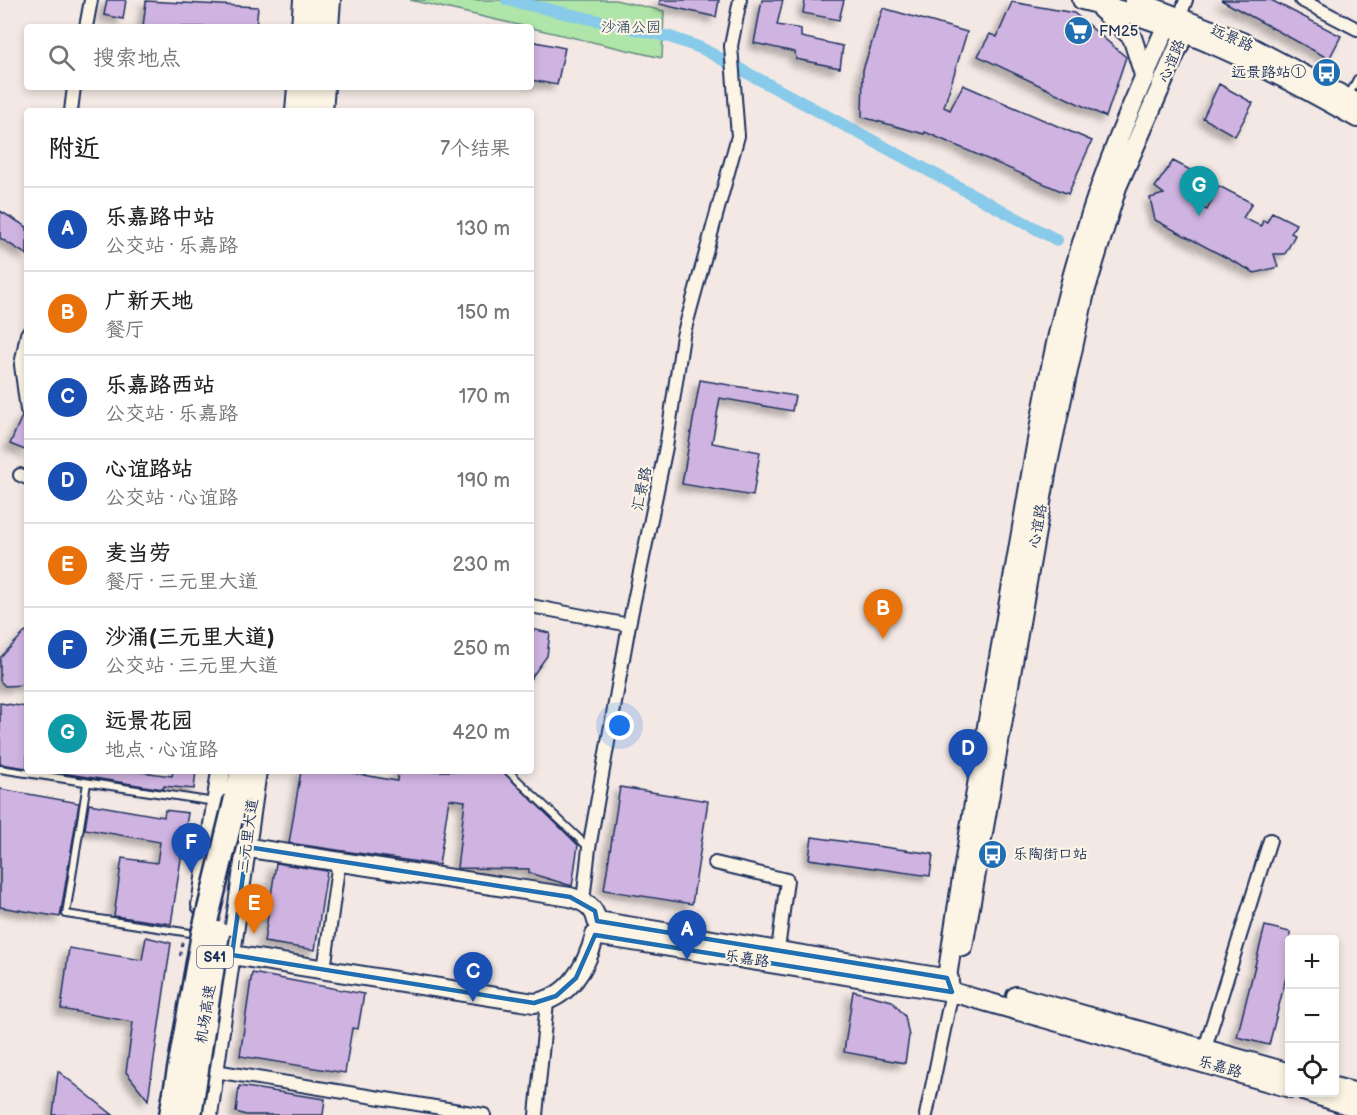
<!DOCTYPE html>
<html lang="zh">
<meta charset="utf-8">
<style>
body{margin:0;font-family:"Balsamiq Sans","LXGW WenKai TC",sans-serif;background:#f2f2f2;color:#222}
.controls{position:absolute;right:18px;bottom:18px;display:grid;overflow:hidden;border-radius:6px;box-shadow:0 3px 9px #0003}
.controls button{width:54px;height:54px;display:grid;place-items:center;padding:0;border:0;border-bottom:2px solid #e0e0e0;background:#fff;color:#222;font:30px sans-serif}
.you{position:absolute;left:620px;top:726px;width:21px;height:21px;margin:-15px;border:4px solid #fff;border-radius:50%;background:#1a73e8;box-shadow:0 0 0 9px #1a73e833}
.badge{display:grid;place-items:center;width:39px;height:39px;border-radius:50%;background:#1f6fb2;color:#fff;font-size:20px;font-weight:700}
.pin{position:absolute;translate:-50% -50px;filter:drop-shadow(0 2px 3px #0008)}
.pin::after{content:'';position:absolute;top:32px;width:21px;height:18px;background:inherit;clip-path:polygon(0 0,100% 0,50% 100%)}
.list{margin:0;padding:0;list-style:none}
h2{display:flex;justify-content:space-between;align-items:center;height:78px;margin:0;padding:0 24px;font-size:26px}
h2 small{font-size:20px;font-weight:400;color:#767676}
.list li{display:grid;grid-template-columns:39px 1fr auto;gap:18px;align-items:center;box-sizing:border-box;height:84px;padding:0 24px;border-top:2px solid #e0e0e0}
.list b{display:block;font-size:22px;white-space:nowrap}
.list p{margin:0;font-size:20px;white-space:nowrap;color:#767676}
.list em{font-size:20px;font-style:normal;color:#767676}
.icon{flex:none;width:33px;height:33px;fill:none;stroke:currentColor;stroke-width:2;stroke-linecap:round;stroke-linejoin:round}
.map{position:relative;flex:none;width:1357px;height:1115px;overflow:hidden}
.search{position:absolute;background:#fff;box-shadow:0 3px 9px #0003;left:24px;top:24px;width:510px;height:66px;display:flex;align-items:center;gap:15px;box-sizing:border-box;padding:0 21px;border-radius:6px;color:#767676;font-size:22px}
.panel{position:absolute;background:#fff;box-shadow:0 3px 9px #0003;left:24px;top:108px;width:510px;height:666px;border-radius:6px}
.map>svg:first-child{display:block}
.green{fill:#afe5a8;stroke:#658a83;stroke-width:1.5}
.lines{fill:none;stroke-linecap:round;stroke-linejoin:round}
.canal{stroke:#88cae9;stroke-width:12}
.building{fill:#cfb3e0;stroke:#1b2f5e;stroke-width:1.5;filter:url(#shadow)}
.lane-casing{stroke:#1b2f5e;stroke-width:10}
.street-casing{stroke:#1b2f5e;stroke-width:16}
.secondary-casing{stroke:#1b2f5e;stroke-width:22}
.highway-casing{stroke:#1b2f5e;stroke-width:27}
.path{stroke:#1b2f5e;stroke-width:2;stroke-dasharray:4.5 4.5;stroke-linecap:butt}
.lane{stroke:#fcf5e5;stroke-width:6}
.street{stroke:#fcf5e5;stroke-width:12}
.secondary{stroke:#fcf5e5;stroke-width:18}
.highway{stroke:#fcf5e5;stroke-width:22}
.highway-bridge-casing{stroke:#1b2f5e;stroke-width:27;stroke-linecap:butt}
.highway-bridge{stroke:#fcf5e5;stroke-width:22}
.marked{fill:none;stroke:#1f6fb2;stroke-width:4.5;stroke-linejoin:round}
.labels{text-anchor:middle;dominant-baseline:central;stroke-width:4.5;stroke-linejoin:round;paint-order:stroke}
.shield{fill:#fcf5e5;stroke:#5e6a86;stroke-width:1.5}
.shield-label{font-size:14px;font-weight:bold;fill:#1b2f5e}
.park-label{font-size:15px;fill:#39536d;stroke:#fcf5e5}
.poi-label{font-size:15px;fill:#1b2f5e;stroke:#fcf5e5;text-anchor:start}
.street-label{font-size:15px;fill:#1b2f5e;stroke:#fcf5e5}
</style>
<div class="map">
<svg width="1357" height="1115" viewBox="0 0 1357 1115">
<defs>
<filter id="shadow"><feDropShadow dx="-5.5" dy="5.5" stdDeviation="3" flood-color="#0004"/></filter>
</defs>
<rect width="100%" height="100%" fill="#f3e8e4"/>
<filter id="ink" filterUnits="userSpaceOnUse"><feTurbulence type="fractalNoise" baseFrequency=".0167" numOctaves="2"/><feDisplacementMap in="SourceGraphic" scale="12" xChannelSelector="R" yChannelSelector="G"/><feConvolveMatrix kernelMatrix="1 2 1 2 8 2 1 2 1" color-interpolation-filters="sRGB"/></filter>
<g filter="url(#ink)">
<path class="green" d="M410 0H615L664 11 662 58Z"/>
<g class="lines">
<path class="canal" d="M507 0 670 37 701 48 1057 240"/>
</g>
<path class="building" d="M107 0H126L123 19 104 15Z
M660 0H719L716 17 659 4Z
M762 0H783L777 25 801 29V37L843 46 840 68 796 59 795 52 754 43Z
M805 0H844L839 20 803 13Z
M1221 0H1271L1341 36 1329 59Z
M146 1 258 7 256 27H143Z
M1012 2 1074 13 1126 57 1106 117 978 56 990 34 997 37Z
M883 8 967 32 944 107 950 110 963 85 1092 141 1068 194 925 132 924 134 862 117 863 70Z
M531 41 565 48 557 85 531 80Z
M1219 84 1253 103 1235 136 1203 118Z
M1173 161 1196 173 1191 185 1194 187 1187 199 1207 210 1219 186 1252 203 1243 218 1261 226 1263 220 1267 222 1272 212 1296 224 1291 233 1295 235 1285 254H1274L1278 267 1255 273 1155 220 1150 198 1164 194 1155 187Z
M0 211 27 227V255L0 238Z
M700 380 795 396 792 411 720 398 712 443 760 452 753 496 682 484Z
M22 416 27 418V451L10 444Z
M531 629 550 633 547 656 531 678Z
M27 630V685L5 686 0 681V658Z
M0 703 27 707V768L0 764Z
M62 771H134L172 776 173 771H196L194 789 164 786 163 789 62 773Z
M301 771H342L397 781 398 771H503L578 845 572 886 529 873V869L457 868 465 801 449 799 439 865 289 843Z
M620 787 708 801 692 904 604 890Z
M0 789 79 803 60 917 0 907Z
M89 804 164 817 165 810 188 813 171 924 114 916 122 858 157 863 160 842 85 829Z
M812 837 933 854 930 876 809 859Z
M276 863 327 871 315 950 264 942Z
M1265 926 1290 932V962L1269 1045 1237 1037Z
M146 937 171 943 148 1100 126 1072 133 1022 61 1009 69 948 142 960Z
M252 973 364 994 358 1029 352 1028 345 1073 240 1056Z
M853 991 892 1001 905 1016 909 1036 905 1063 844 1052Z
M58 1071 113 1115H53Z
M239 1086 325 1099 323 1115H246L236 1112Z"/>
<g class="lines">
<defs>
<path id="lane" d="M1349 95 1357 79
M0 769 215 802
M508 771 588 847
M87 783 66 914 197 934"/>
<path id="street" d="M1301 0 1357 29
M1180 16 1186 0
M86 27 91 0
M71 111 74 87
M27 334 21 365 27 410
M20 475 27 478
M531 606 629 625
M715 863 787 880 778 950
M583 901 589 848 629 625 666 447 683 336 738 136 731 46 740 0
M324 970 339 861
M1205 1048 1270 840
M215 1071 484 1115
M536 1115 547 1002
M926 1115 952 992"/>
<path id="secondary" d="M1082 0C1179 23 1271 69 1357 118
M1134 0 1242 42 1357 103
M1101 9 1132 37 1145 78
M301 27 303 0
M329 27 331 0
M295 111 297 87
M323 111 325 87
M210 842 570 897C584 901 594 906 597 921L949 979
M201 905 221 771
M963 947 1048 463 1085 292 1117 187 1184 34 1180 16
M232 955 534 1003C569 999 587 966 595 935L952 992 1290 1088
M951 989 947 978C967 837 992 696 1017 556 1036 448 1052 337 1085 233 1106 163 1137 93 1166 27L1180 16
M1016 996 1290 1073
M1334 1087 1357 1093
M1306 1092 1357 1108
M208 1115 257 771"/>
<path id="highway" d="M316 27 318 0
M310 111 312 87
M236 798 242 771"/>
</defs>
<use href="#lane" class="lane-casing"/>
<use href="#street" class="street-casing"/>
<use href="#secondary" class="secondary-casing"/>
<use href="#highway" class="highway-casing"/>
<path class="path" d="M180 956 183 941"/>
<use href="#lane" class="lane"/>
<use href="#street" class="street"/>
<use href="#secondary" class="secondary"/>
<use href="#highway" class="highway"/>
<defs>
<path id="highway-bridge" d="M171 1115 203 934 236 798
M190 1115 218 933"/>
</defs>
<use href="#highway-bridge" class="highway-bridge-casing"/>
<use href="#highway-bridge" class="highway-bridge"/>
</g>
</g>
<path class="marked" d="M247 847 570 897 595 911 597 921 947 978 952 992 595 935 576 978 556 996 534 1003 232 955Z"/>
<defs>
<symbol id="supermarket-disc" viewBox="-11 -11 22 22"><circle r="9.5" fill="#1f6fb2" stroke="#fcf5e5"/><path d="M-6-5.5h2.5l.6 2H6L4.5 2H-2.5L-4.4-4H-6ZM-1.5 3.2a1.3 1.3 0 1 0 .1 0ZM3 3.2a1.3 1.3 0 1 0 .1 0Z" fill="#fff"/></symbol>
<symbol id="bus-disc" viewBox="-11 -11 22 22"><circle r="9.5" fill="#1f6fb2" stroke="#fcf5e5"/><path d="M-5-6H5V4H4V6H2V4H-2V6H-4V4H-5ZM-3.5-4V0h7V-4ZM-3.5 1.2v1.5H-2V1.2ZM2 1.2v1.5H3.5V1.2Z" fill="#fff"/></symbol>
</defs>
<g fill-rule="evenodd">
<use href="#supermarket-disc" x="1062" y="14" width="33" height="33"/>
<use href="#bus-disc" x="1310" y="56" width="33" height="33"/>
<use href="#bus-disc" x="976" y="838" width="33" height="33"/>
</g>
<g class="labels">
<rect class="shield" x="197" y="946" width="36" height="22" rx="4.5"/>
<g class="shield-label">
<text x="215" y="957">S41</text>
</g>
<g class="park-label">
<text x="631" y="27">沙涌公园</text>
</g>
<g class="poi-label">
<text x="1099" y="31">FM25</text>
<text x="1306" y="72" text-anchor="end">远景路站①</text>
<text x="1013" y="854">乐陶街口站</text>
</g>
<g class="street-label">
<text transform="translate(1232 38) rotate(24)">远景路</text>
<text transform="translate(1172 61) rotate(-67)">心谊路</text>
<text transform="translate(642 489) rotate(-78)">汇景路</text>
<text transform="translate(1038 526) rotate(-80)">心谊路</text>
<text transform="translate(248 836) rotate(-82)">三元里大道</text>
<text transform="translate(747 959) rotate(9)">乐嘉路</text>
<text transform="translate(206 1014) rotate(-81)">机场高速</text>
<text transform="translate(1220 1067) rotate(16)">乐嘉路</text>
</g>
</g>
</svg>
<div class="controls">
<button>+</button>
<button>−</button>
<button><svg class="icon" aria-label="locate" viewBox="0 0 24 24"><circle cx="12" cy="12" r="6"/><path d="M12 2v4M12 18v4M2 12h4M18 12h4"/></svg></button>
</div>
<div class="you"></div>
<div class="pin badge" style="left:687px;top:960px;background:#1a4fb4">A</div>
<div class="pin badge" style="left:883px;top:639px;background:#e8710a">B</div>
<div class="pin badge" style="left:473px;top:1002px;background:#1a4fb4">C</div>
<div class="pin badge" style="left:968px;top:779px;background:#1a4fb4">D</div>
<div class="pin badge" style="left:254px;top:934px;background:#e8710a">E</div>
<div class="pin badge" style="left:191px;top:873px;background:#1a4fb4">F</div>
<div class="pin badge" style="left:1199px;top:216px;background:#0f9aa8">G</div>
<div class="search"><svg class="icon" aria-label="search" viewBox="0 0 24 24"><circle cx="10" cy="10" r="6"/><path d="M15 15l6 6"/></svg>搜索地点</div>
<section class="panel">
<h2>附近<small>7个结果</small></h2>
<ul class="list">
<li><span class="badge" style="background:#1a4fb4">A</span><div><b>乐嘉路中站</b><p>公交站 · 乐嘉路</p></div><em>130 m</em></li>
<li><span class="badge" style="background:#e8710a">B</span><div><b>广新天地</b><p>餐厅</p></div><em>150 m</em></li>
<li><span class="badge" style="background:#1a4fb4">C</span><div><b>乐嘉路西站</b><p>公交站 · 乐嘉路</p></div><em>170 m</em></li>
<li><span class="badge" style="background:#1a4fb4">D</span><div><b>心谊路站</b><p>公交站 · 心谊路</p></div><em>190 m</em></li>
<li><span class="badge" style="background:#e8710a">E</span><div><b>麦当劳</b><p>餐厅 · 三元里大道</p></div><em>230 m</em></li>
<li><span class="badge" style="background:#1a4fb4">F</span><div><b>沙涌(三元里大道)</b><p>公交站 · 三元里大道</p></div><em>250 m</em></li>
<li><span class="badge" style="background:#0f9aa8">G</span><div><b>远景花园</b><p>地点 · 心谊路</p></div><em>420 m</em></li>
</ul>
</section>
</div>
